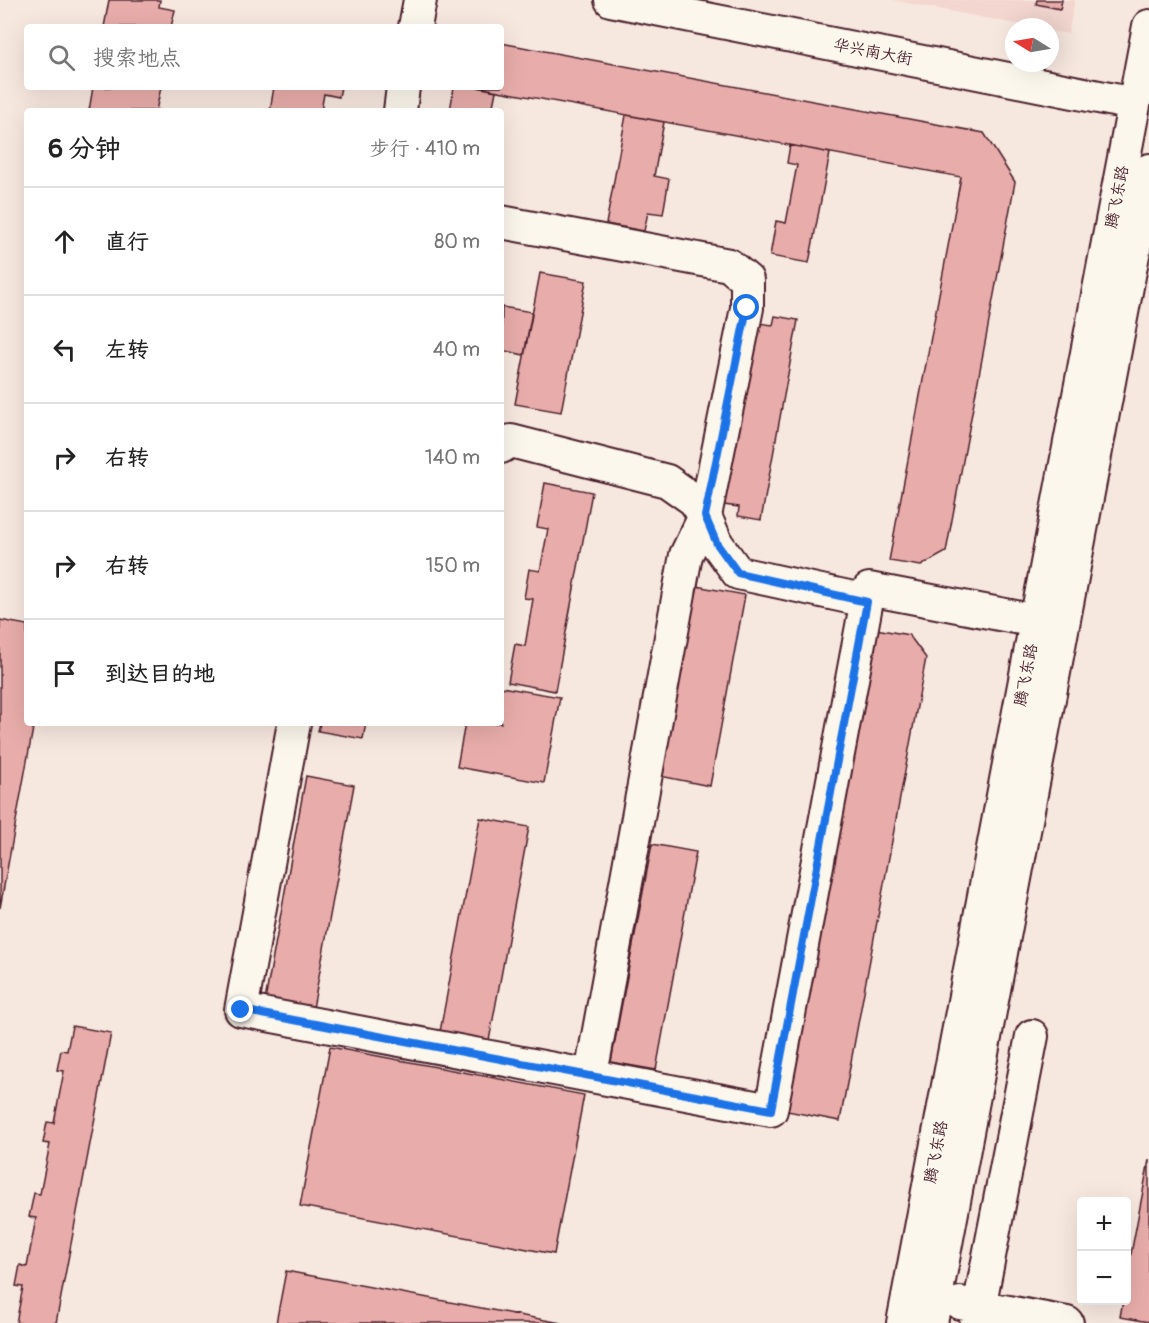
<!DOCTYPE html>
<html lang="zh">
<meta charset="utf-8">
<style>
body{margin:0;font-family:Pangolin,"LXGW WenKai TC",sans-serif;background:#f6f6f6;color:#222}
.controls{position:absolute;right:18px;bottom:18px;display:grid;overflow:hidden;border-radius:6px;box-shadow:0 6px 24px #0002}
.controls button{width:54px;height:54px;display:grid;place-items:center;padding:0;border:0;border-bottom:2px solid #e0e0e0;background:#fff;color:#222;font:30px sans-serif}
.compass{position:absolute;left:1005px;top:18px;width:54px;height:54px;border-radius:50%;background:#fff;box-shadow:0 6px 24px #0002;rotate:281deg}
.stop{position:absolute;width:18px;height:18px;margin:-14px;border:4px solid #1a73e8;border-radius:50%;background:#fff}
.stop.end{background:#1a73e8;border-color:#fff;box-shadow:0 2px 6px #0008}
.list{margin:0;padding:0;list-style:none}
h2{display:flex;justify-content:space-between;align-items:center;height:78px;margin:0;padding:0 24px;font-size:26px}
h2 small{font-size:20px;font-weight:400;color:#767676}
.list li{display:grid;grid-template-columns:39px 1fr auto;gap:18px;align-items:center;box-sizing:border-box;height:108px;padding:0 24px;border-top:2px solid #e0e0e0}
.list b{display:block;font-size:22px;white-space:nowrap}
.list em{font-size:20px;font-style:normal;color:#767676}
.icon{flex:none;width:33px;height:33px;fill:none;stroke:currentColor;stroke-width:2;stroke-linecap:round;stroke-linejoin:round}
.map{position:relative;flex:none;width:1149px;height:1323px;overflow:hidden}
.search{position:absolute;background:#fff;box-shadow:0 6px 24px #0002;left:24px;top:24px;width:480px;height:66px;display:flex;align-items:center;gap:15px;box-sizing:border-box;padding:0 21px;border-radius:6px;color:#767676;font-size:22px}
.panel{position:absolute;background:#fff;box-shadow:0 6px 24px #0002;left:24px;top:108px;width:480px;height:618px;border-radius:6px}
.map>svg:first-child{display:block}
.built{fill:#f2d6cf}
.building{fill:#e8adaa;stroke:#4a1f2b;stroke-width:1.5}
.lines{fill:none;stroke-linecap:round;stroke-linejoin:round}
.minor-casing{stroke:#4a1f2b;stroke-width:36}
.minor{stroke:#fbf7ec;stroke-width:32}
.route{stroke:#1a73e8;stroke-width:8}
.labels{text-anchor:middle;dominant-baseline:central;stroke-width:5;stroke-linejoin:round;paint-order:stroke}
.street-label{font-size:16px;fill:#4a1f2b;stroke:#fbf7ec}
</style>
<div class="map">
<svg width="1149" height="1323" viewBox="0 0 1149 1323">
<rect width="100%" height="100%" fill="#f7e8df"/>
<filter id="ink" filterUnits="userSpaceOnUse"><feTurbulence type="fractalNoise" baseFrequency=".0167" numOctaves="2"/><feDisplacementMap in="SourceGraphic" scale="12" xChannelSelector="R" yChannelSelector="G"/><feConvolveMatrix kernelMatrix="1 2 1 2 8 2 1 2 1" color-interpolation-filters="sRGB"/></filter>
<g filter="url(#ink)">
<path class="built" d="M892 0H1075L1068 34 1050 31V27H1031Z"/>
<path class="building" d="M109 0H160L159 7 175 10 171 27H104Z
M1037 0H1062L1060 9 1036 4Z
M501 43 984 133 1015 182 946 552 921 566 889 561 961 177 477 87H501Z
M93 87H161L156 111H89Z
M274 87H341L339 97 324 94 321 111H270Z
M454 87H477L496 91 492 111H450Z
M626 115 664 122 654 176 669 179 663 214 648 212 644 231 606 224Z
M790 145 830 153 809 263 770 256 776 221 786 223 797 165 787 163Z
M540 273 586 281 561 412 515 404Z
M502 307 532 312 524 355 501 350Z
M775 316 798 320 761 520 738 516 739 507 724 505 758 323 773 325Z
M545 483 592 492 555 691 508 682 515 644 525 646 533 599 524 598 529 569 540 571 548 529 537 527Z
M696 586 745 595 710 786 660 776Z
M0 620 27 625V723H34L0 908Z
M876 629 909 635 926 658 840 1121 787 1111Z
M501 687 560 697 544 783 457 767 465 723H501Z
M320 723H366L363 739 318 731Z
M306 776 354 785 312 1014 264 1006Z
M480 818 529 827 488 1046 439 1037Z
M652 844 696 852 656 1070 611 1062Z
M72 1026 111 1033 56 1323H16L23 1287 16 1286 20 1265 27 1267 36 1218 29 1217 34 1193 40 1194 50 1144 43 1143 47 1122 54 1123 64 1071 57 1070 61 1050 67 1051Z
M330 1047 584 1095 554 1254 300 1206Z
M1149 1160V1322L1120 1317 1123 1300H1126V1280Z
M286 1271 561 1323H276Z"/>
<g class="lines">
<defs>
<path id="minor" d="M611 0 1134 104
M415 27 420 0
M400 111 403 87
M501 222 729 265 747 280V308L705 516 686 555 594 1058
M501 447 511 441 667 481 694 500 705 516 717 544 738 573 867 601
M294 723 241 1010 771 1110 869 589 1036 621
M960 1303 1067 1323
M903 1323 1149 26
M931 1323 1149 170
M976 1323 1032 1036"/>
</defs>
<use href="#minor" class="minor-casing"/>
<use href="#minor" class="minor"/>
</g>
</g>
<g class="lines" filter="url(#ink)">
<path class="route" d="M241 1010 771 1110 867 602 738 573 717 544 705 516 747 308"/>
</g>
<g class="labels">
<g class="street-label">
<text transform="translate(873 52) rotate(11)">华兴南大街</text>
<text transform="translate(1117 197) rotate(-79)">腾飞东路</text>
<text transform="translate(1026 675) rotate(-79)">腾飞东路</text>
<text transform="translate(936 1152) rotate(-79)">腾飞东路</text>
</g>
</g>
</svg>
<div class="controls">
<button>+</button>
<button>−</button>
</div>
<svg class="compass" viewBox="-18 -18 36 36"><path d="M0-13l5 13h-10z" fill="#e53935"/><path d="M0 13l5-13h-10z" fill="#767676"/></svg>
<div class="stop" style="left:747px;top:308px"></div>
<div class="stop end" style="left:241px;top:1010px"></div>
<div class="search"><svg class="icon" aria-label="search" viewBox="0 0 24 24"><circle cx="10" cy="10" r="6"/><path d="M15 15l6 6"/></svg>搜索地点</div>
<section class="panel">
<h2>6 分钟<small>步行 · 410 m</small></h2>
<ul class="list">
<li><svg class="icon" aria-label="ahead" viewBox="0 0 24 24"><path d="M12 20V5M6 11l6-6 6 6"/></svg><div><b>直行</b></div><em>80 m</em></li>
<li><svg class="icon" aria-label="left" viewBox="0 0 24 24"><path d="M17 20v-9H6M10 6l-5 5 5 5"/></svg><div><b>左转</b></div><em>40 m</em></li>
<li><svg class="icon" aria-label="right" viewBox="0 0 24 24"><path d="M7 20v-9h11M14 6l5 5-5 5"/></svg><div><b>右转</b></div><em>140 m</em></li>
<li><svg class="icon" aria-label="right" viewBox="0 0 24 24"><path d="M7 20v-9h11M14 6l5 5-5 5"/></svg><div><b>右转</b></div><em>150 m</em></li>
<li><svg class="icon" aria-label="arrive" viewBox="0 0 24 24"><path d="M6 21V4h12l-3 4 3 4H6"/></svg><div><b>到达目的地</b></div></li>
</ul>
</section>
</div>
